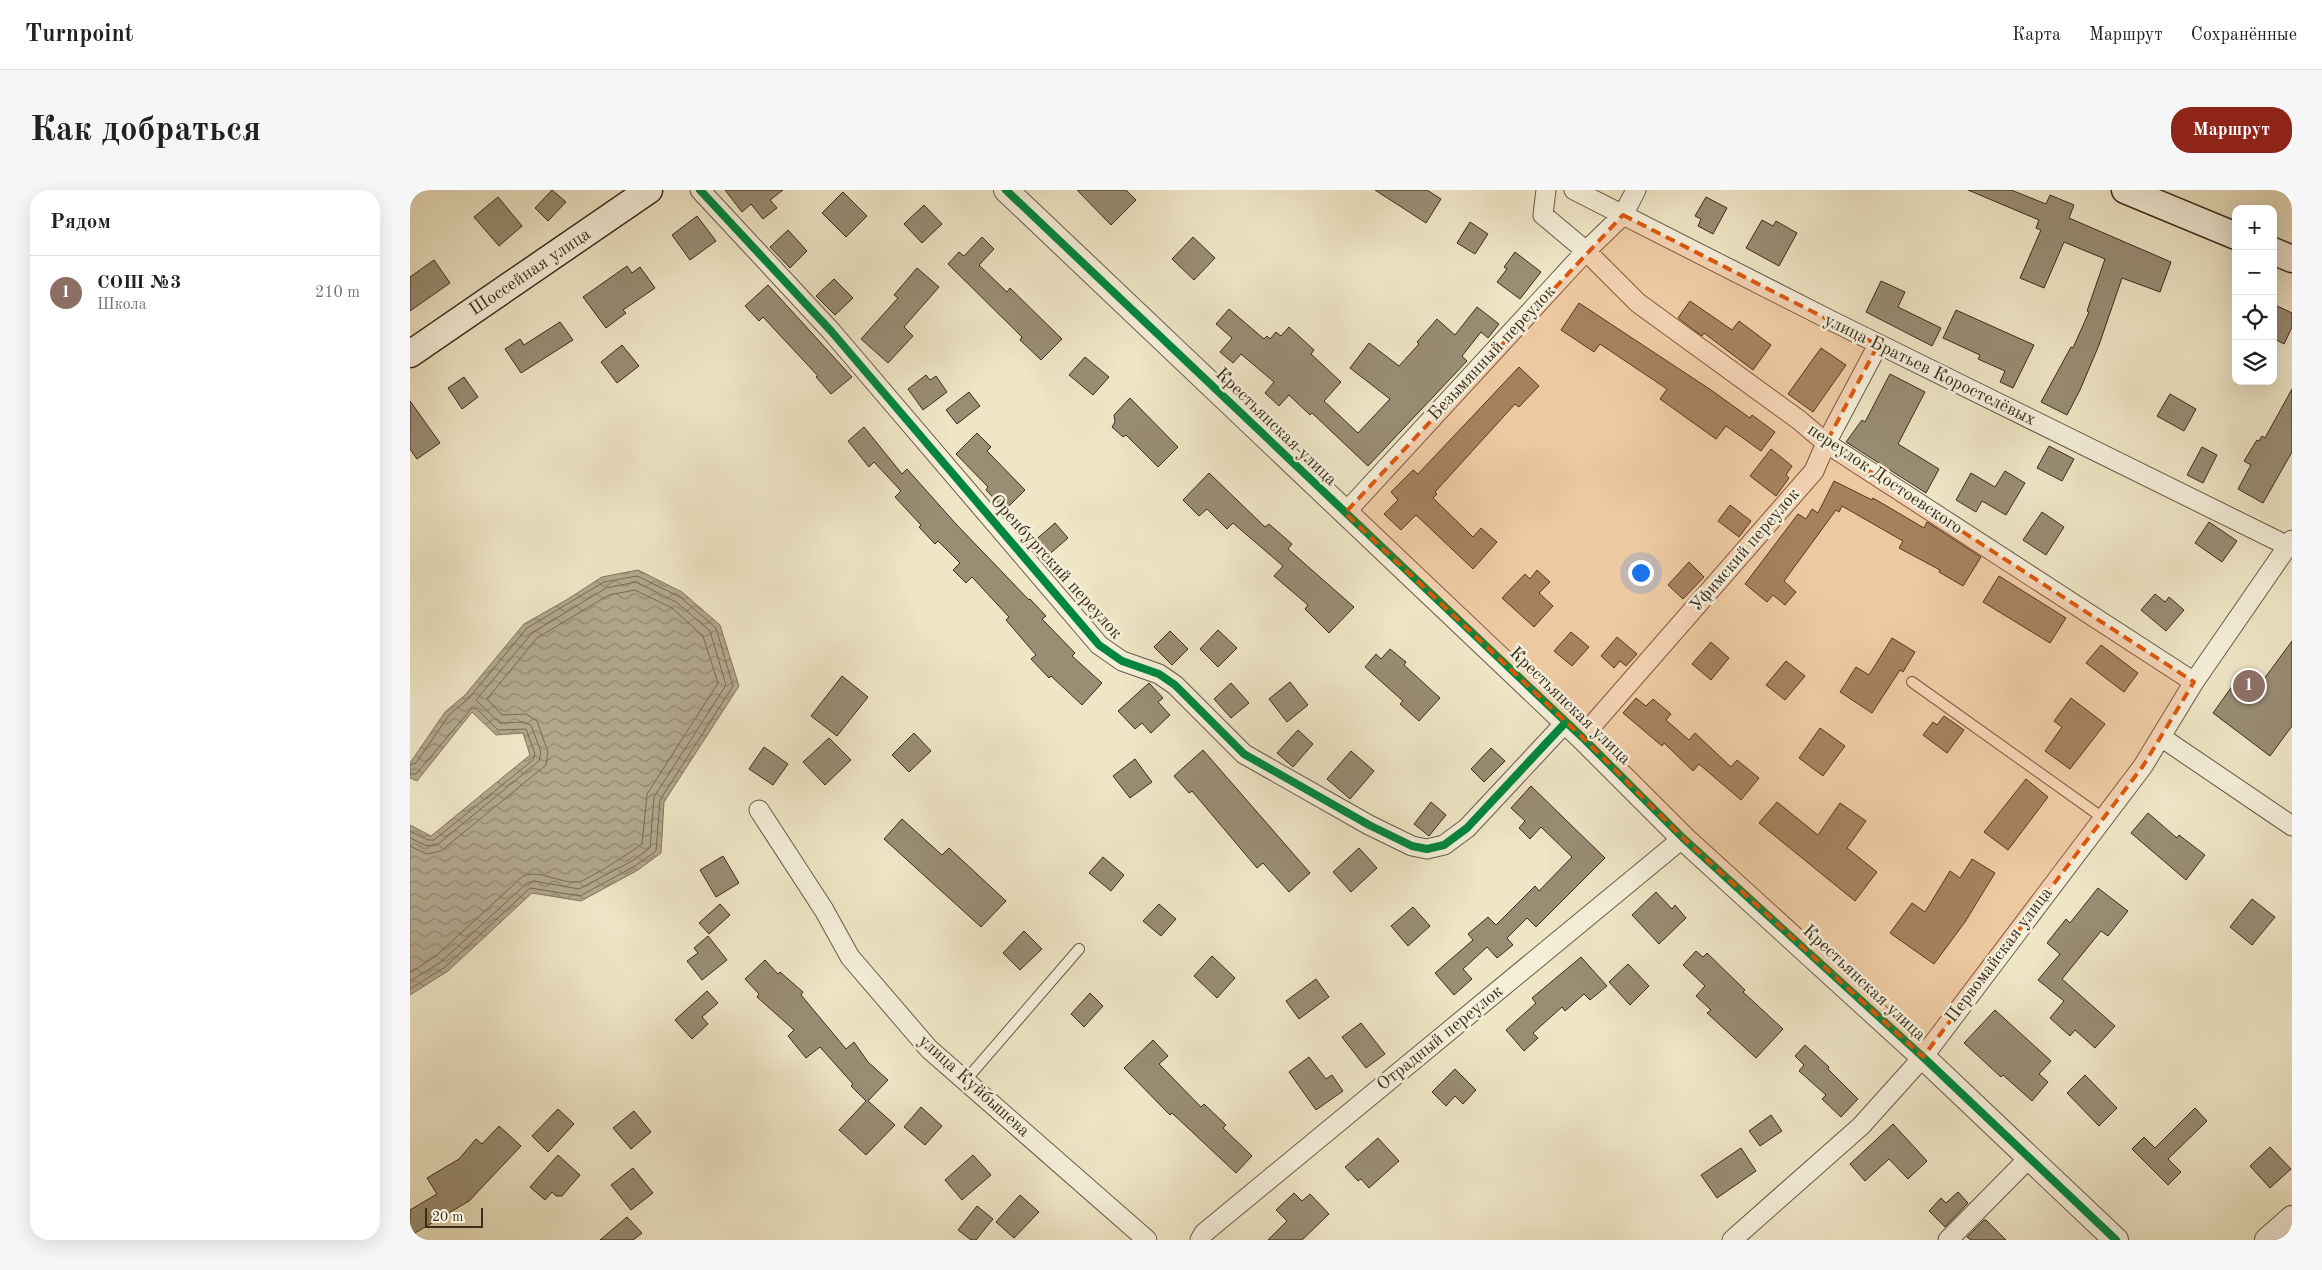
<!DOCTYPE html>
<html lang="ru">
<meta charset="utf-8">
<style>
body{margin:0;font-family:"Old Standard TT",serif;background:#f6f6f6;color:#202124}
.controls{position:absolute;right:15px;top:15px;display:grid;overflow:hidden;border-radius:10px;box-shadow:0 5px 20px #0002}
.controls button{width:45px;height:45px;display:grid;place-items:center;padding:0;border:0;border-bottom:1px solid #e0e0e0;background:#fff;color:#202124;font:25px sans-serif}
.scale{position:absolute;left:15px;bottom:12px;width:58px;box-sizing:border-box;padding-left:5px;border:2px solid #3b2c1c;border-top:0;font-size:14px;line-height:18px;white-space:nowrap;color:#3b2c1c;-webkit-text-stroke:4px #f5efda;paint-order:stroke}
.you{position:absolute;left:1230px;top:382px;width:18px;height:18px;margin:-12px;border:4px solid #fff;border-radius:50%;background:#1a73e8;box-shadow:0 0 0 8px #1a73e833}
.badge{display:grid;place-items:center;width:32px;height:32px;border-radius:50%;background:#8f2418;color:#fff;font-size:16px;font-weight:700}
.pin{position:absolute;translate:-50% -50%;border:2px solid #fff;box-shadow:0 1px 5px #0006}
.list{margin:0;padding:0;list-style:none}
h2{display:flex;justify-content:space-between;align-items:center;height:65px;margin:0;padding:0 20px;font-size:21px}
h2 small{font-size:16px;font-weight:400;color:#757577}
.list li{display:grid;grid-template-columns:32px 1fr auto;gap:15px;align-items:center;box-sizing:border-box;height:75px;padding:0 20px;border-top:1px solid #e0e0e0}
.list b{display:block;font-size:19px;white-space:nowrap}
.list p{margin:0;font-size:16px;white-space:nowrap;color:#757577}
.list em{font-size:16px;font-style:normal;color:#757577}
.icon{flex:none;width:28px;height:28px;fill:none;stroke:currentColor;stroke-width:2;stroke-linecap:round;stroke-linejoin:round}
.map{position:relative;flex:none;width:1882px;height:1050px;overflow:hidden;border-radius:20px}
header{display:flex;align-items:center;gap:30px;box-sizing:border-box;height:70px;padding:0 25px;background:#fff;border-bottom:1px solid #e0e0e0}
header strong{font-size:24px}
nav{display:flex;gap:28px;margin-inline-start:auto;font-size:18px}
.intro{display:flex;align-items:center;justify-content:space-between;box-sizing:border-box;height:120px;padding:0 30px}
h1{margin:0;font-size:35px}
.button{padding:12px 22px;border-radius:20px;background:#8f2418;color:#fff;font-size:18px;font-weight:700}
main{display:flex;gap:30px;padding:0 30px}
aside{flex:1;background:#fff;border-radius:20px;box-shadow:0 5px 20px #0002}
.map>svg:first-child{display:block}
.water{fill:url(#water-waves);stroke:#82765f}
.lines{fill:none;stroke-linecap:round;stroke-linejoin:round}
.shore{stroke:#766a54;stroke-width:1}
.building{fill:#998d74;stroke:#3b2c1c}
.service-casing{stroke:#685a46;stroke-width:12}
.minor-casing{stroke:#685a46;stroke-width:21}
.tertiary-casing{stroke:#685a46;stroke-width:26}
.secondary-casing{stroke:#3b2c1c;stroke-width:29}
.service{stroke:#f5efda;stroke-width:10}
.minor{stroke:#f5efda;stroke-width:19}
.tertiary{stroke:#f5efda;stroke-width:24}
.secondary{stroke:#f5efda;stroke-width:26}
.cycleway-casing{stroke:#f5efda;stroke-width:11}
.cycleway{stroke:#00873e;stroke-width:8}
.marked{fill:#df570d;fill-opacity:0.2;stroke:#df570d;stroke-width:4;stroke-dasharray:10 6;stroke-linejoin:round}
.labels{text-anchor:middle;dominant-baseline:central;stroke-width:5;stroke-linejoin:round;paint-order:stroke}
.street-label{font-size:18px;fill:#3b2c1c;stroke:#f5efda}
</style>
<header>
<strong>Turnpoint</strong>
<nav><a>Карта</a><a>Маршрут</a><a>Сохранённые</a></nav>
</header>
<div class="intro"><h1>Как добраться</h1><a class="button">Маршрут</a></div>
<main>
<aside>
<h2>Рядом<small></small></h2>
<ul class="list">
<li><span class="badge" style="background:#8d6e63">1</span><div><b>СОШ №3</b><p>Школа</p></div><em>210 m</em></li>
</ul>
</aside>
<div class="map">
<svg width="1882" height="1050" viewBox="0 0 1882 1050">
<defs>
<pattern id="water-waves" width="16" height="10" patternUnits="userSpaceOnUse" patternTransform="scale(1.25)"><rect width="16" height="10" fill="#b2a78c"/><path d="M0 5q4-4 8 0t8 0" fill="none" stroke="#928872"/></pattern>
</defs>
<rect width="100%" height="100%" fill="#efe6c6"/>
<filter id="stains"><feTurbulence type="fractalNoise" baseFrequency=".004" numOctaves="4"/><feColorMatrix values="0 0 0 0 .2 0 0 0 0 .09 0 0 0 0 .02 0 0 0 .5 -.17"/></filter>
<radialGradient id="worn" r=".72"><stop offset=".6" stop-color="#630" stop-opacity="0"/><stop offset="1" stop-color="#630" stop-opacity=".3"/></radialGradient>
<path class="water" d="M228 380 272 402 310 435 329 496 254 612 251 663 228 680 171 711 122 703 38 781 0 805V635L21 646 120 565 113 543 86 545 62 522 7 591 0 588V573L35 522 55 505 114 434 158 409 192 387Z"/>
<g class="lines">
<path class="shore" d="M0 575 6 573 39 525 59 508 117 438 194 392 227 386 270 407 306 438 323 496 250 610 246 661 225 676 170 706 120 698 35 777 0 799
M0 584H6L62 518 67 519 88 540 116 539 125 564 123 570 24 650H18L0 641
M0 648 17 656 27 655 129 571 131 562 121 535 113 532 90 533 66 510 122 443 196 398 226 392 266 412 300 441 316 495 244 607 240 658 222 671 169 699 124 691 117 693 31 772 0 791
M0 656 17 664 31 661 136 575 138 562 127 531 116 524 92 525 77 509 127 448 199 405 225 400 262 418 293 446 308 493 237 604 232 654C223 661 178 690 168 692 150 694 131 679 113 686L27 765 0 783"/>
</g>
<path class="building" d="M142 0 156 12 138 31 125 18Z
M315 0H373L360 10 367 18 353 29 341 14 332 22Z
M667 0H716L726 10 701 35Z
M965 0H1017L1031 9 1016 33Z
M1558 0H1601L1636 14 1640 5 1664 15 1659 28 1761 72 1750 102 1712 88 1689 155 1670 200 1657 225 1631 212 1661 157 1663 158 1679 122 1677 121 1695 69 1654 52 1634 98 1610 88 1631 40 1626 38 1629 30Z
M433 2 457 26 436 47 412 23Z
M88 7 112 36 89 56 64 27Z
M1296 7 1317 18 1303 44 1288 36 1291 29 1285 26Z
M514 15 532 34 512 53 494 34Z
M287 26 306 51 280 70 262 45Z
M1352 30 1363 36 1366 31 1387 43 1369 76 1336 58Z
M1060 32 1078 44 1065 64 1047 53Z
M378 40 397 61 380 78 360 57Z
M572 47 584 59 569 75 597 102 600 98 652 149 631 170 610 150 612 147 538 74 549 62 554 66Z
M783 47 805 68 784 90 762 69Z
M1105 62 1131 82 1110 109 1087 92 1097 79 1094 77Z
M24 70 40 93 0 121V87Z
M217 76 222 83 230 77 245 98 213 120 216 123 196 138 173 107Z
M507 78 529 97 494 137 503 146 478 173 451 149 488 108 484 105Z
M424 89 443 108 425 125 406 106Z
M1471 91 1495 102 1488 117 1531 138 1522 156 1456 122Z
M358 95 442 187 421 204 406 187 408 186 353 127 349 131 335 116Z
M1280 111 1322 140 1329 131 1361 155 1343 180 1294 143 1292 146 1268 128Z
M1169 113 1301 200 1340 228 1342 225 1365 242 1351 261 1316 236 1306 249 1250 209 1257 199 1190 154 1184 162 1151 140Z
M1863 114 1882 123V137L1874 154 1863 148Z
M1067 117 1089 134 1078 148 1071 142 1052 166 1057 171 958 276 902 223 900 225 879 205 869 216 855 203 864 192 831 164 823 173 810 162 822 148 806 134 819 119 854 149 857 146 860 149 866 142 871 146 879 137 904 160 901 164 931 192 914 211 948 243 980 209 940 178 959 153 989 176 1009 154 1007 152 1027 129 1045 145Z
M1546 120 1624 155 1603 198 1590 192 1595 181 1568 169 1570 165 1533 148Z
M150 132 163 150 111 183 95 159 110 149 114 155Z
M212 155 229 176 207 193 191 172Z
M1411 158 1436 175 1403 222 1378 204Z
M675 167 699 187 683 205 659 185Z
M1109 177 1129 196 1109 217 1105 214 1025 302 1027 304 1023 308 1063 347 1071 338 1087 352 1063 379 1006 325 991 340 974 324 988 310 981 302 1003 280 1008 284Z
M1480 184 1515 202 1488 254 1529 279 1516 303 1436 252 1452 230 1455 232Z
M516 185 520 190 526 186 537 202 513 220 498 199Z
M54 187 68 207 52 219 38 198Z
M1882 199V262L1853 313 1828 299 1841 275 1834 271 1847 250 1849 251 1852 246 1855 248Z
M559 202 570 216 547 234 536 220Z
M1760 204 1786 219 1774 241 1747 226Z
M720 208 768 257 748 277 716 245 713 247 702 237 705 232 704 225Z
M0 211 30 253 7 269 0 259Z
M454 237 492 284 497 279 546 334 619 410 620 409 636 426 632 429 665 463 662 466 692 493 672 515 641 486 639 488 621 469 626 465 596 430 599 427 562 387 556 393 543 380 550 373 528 351 525 354 509 337 511 335 485 307 491 301 464 272 459 277 438 251Z
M567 243 581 257 577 261 615 300 595 320 576 300 578 297 546 264Z
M1639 256 1664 269 1652 291 1627 278Z
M1792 257 1807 265 1793 293 1777 285Z
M1361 259 1382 276 1376 285 1379 288 1366 306 1340 286Z
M1595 281 1615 293 1596 325 1572 311 1566 322 1546 310 1561 283 1585 297Z
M799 283 855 337 859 334 882 354 878 359 944 417 919 443 895 419 898 415 864 386 873 376 823 333 817 339 797 319 789 326 773 310Z
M1424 291 1462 310 1463 308 1514 338 1517 332 1571 367 1553 396 1529 382 1530 380 1489 358 1493 351 1432 316 1429 322 1426 320 1374 391 1386 402 1375 415 1363 405 1357 412 1335 394 1388 324 1396 329 1402 319 1408 323Z
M1320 315 1341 331 1329 347 1308 331Z
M1632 322 1654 337 1636 365 1613 350Z
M1799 332 1827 351 1812 372 1785 353Z
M645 333 658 348 635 368 622 353Z
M1279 372 1294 387 1273 409 1258 395Z
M1127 380 1140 392 1129 403 1143 416 1124 437 1092 408 1115 384 1120 389Z
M1589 386 1656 428 1640 453 1573 412Z
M1745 404 1755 412 1759 407 1774 420 1756 441 1731 420Z
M808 440 827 458 808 477 790 459Z
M760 441 778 459 762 475 744 457Z
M1161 442 1179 457 1162 476 1144 461Z
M1207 447 1227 464 1216 476 1210 471 1204 478 1191 466Z
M1482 448 1505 462 1493 482 1490 480 1462 523 1430 502 1446 477 1459 485Z
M1882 451V536L1860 566 1803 523 1823 495 1840 508Z
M1301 452 1319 468 1301 490 1282 474Z
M1691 455 1728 483 1714 502 1676 473Z
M980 459 996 472 994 475 1030 508 1009 531 990 514 993 511 955 477 966 464 971 469Z
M1376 471 1395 486 1375 510 1356 495Z
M432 486 458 507 427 546 401 526Z
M880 492 898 515 877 532 859 509Z
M739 493 753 508 748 512 760 525 741 543 732 533 725 539 708 521Z
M821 493 839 513 821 528 804 509Z
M1226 508 1236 516 1243 509 1261 524 1256 530 1279 550 1285 543 1321 577 1327 570 1349 588 1331 610 1289 574 1283 581 1254 553 1252 556 1213 523Z
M1661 508 1695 534 1660 579 1635 561 1652 537 1644 531Z
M1534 526 1554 540 1537 563 1513 545 1523 532 1527 535Z
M1410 538 1435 556 1413 586 1389 568Z
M888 540 903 554 883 577 867 563Z
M504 543 521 561 499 582 482 565Z
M419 548 441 570 415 595 393 572Z
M354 557 378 574 363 595 339 579Z
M1081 558 1095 571 1074 592 1061 579Z
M793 560 900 683 879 702 853 673 847 678 782 601 779 603 764 586Z
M941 561 964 581 940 609 917 589Z
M725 569 742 592 720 608 703 586Z
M1616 589 1638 607 1598 660 1574 642Z
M1121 596 1195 668 1126 737 1117 728 1097 748 1103 755 1087 768 1077 757 1053 779 1062 789 1044 805 1025 783 1063 750 1058 744 1078 727 1086 735 1125 696 1129 701 1162 667 1131 637 1120 649 1109 638 1115 631 1101 618Z
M1021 612 1036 625 1019 646 1004 634Z
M1367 612 1408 645 1430 613 1456 631 1437 658 1467 682 1445 711 1349 633Z
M1738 623 1767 648 1769 645 1795 665 1776 690 1721 643Z
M492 629 532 665 539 658 596 711 571 737 474 649Z
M949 658 967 678 941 702 923 682Z
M313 666 329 693 306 707 290 680Z
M693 667 714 685 701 701 679 683Z
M1562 669 1585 683 1555 732 1524 774 1480 743 1502 713 1515 722 1540 681 1550 688Z
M1688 698 1718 721 1698 746 1691 741 1652 789 1705 836 1685 858 1665 840 1660 846 1640 828 1654 811 1628 790 1650 764 1637 753 1656 729 1660 733Z
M1246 702 1262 719 1265 715 1276 728 1249 754 1222 725Z
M1842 709 1865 727 1842 755 1820 737Z
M310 714 320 725 299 744 289 733Z
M749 714 766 729 751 746 733 731Z
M1003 717 1020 736 998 756 981 736Z
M614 741 632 759 610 780 593 763Z
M298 746 317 770 292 790 277 771 288 763 284 758Z
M1286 761 1293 767 1297 763 1335 800 1333 802 1373 839 1346 868 1297 823 1301 820 1286 806 1295 796 1273 775Z
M802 766 825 788 807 808 784 786Z
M1171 767 1197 796 1180 810 1174 804 1155 821 1152 817 1123 843 1128 848 1114 861 1096 840 1126 813 1122 808Z
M355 770 368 784 370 782 393 802 391 805 436 859 444 852 458 872 478 890 458 911 485 935 456 965 429 940 456 911 441 896 443 894 410 857 396 868 378 846 384 840 347 807 349 804 335 789Z
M1218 774 1239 796 1220 815 1199 792Z
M906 789 919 807 889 829 876 811Z
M297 801 308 813 292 827 298 834 282 849 265 830Z
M680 803 693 816 674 837 661 824Z
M1585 820 1641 871 1629 884 1638 892 1622 911 1593 885 1591 887 1554 853Z
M951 833 975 864 956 878 932 847Z
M743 850 758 866 749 874 791 917 794 914 816 935 813 938 842 966 826 983 762 923 760 925 714 878Z
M1395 855 1419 877 1418 879 1448 909 1431 927 1412 909 1416 905 1389 881 1394 875 1385 866Z
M899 867 916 889 922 885 933 901 906 920 879 882Z
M1045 879 1066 900 1053 914 1045 906 1036 916 1022 902Z
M1675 885 1707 918 1689 936 1657 903Z
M511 917 532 936 515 955 494 937Z
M1785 918 1797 931 1758 969 1771 982 1758 995 1722 959 1734 947 1745 958Z
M148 919 164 934 138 962 122 946Z
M224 921 241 942 221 959 203 938Z
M1361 925 1372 941 1350 956 1339 941Z
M1483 934 1517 971 1498 989 1479 969 1455 991 1440 974Z
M89 936 111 956 59 1011 0 1046V1020L27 1004 17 988 49 969 66 949 72 954Z
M968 948 989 971 959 998 951 989 948 991 935 977Z
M1860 957 1881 979 1860 998 1840 976Z
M1331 958 1346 981 1307 1008 1291 985Z
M148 965 170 985 152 1006H146L142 1002 135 1010 120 997Z
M563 965 581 985 552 1010 535 990Z
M223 978 243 1003 221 1020 201 995Z
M1548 1002 1558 1013 1535 1037 1519 1021 1531 1008 1536 1013Z
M884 1003 892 1011 900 1004 919 1024 892 1050H858L877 1031 866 1020Z
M610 1005 629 1022 604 1048 586 1032Z
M567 1016 583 1029 566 1050H561L548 1040Z
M217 1027 232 1043 223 1050H190Z
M1574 1030H1576L1596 1050H1561L1557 1047Z"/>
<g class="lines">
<defs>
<path id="service" d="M1502 492 1693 628
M555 891 669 759"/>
<path id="minor" d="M290 0 421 141 689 455 712 471 749 484 765 495 834 564 959 635 1002 656 1017 659 1034 655 1057 638 1156 532
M1136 0 1133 25 1176 61 1228 113 1389 230 1416 253 1784 492
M1164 0 1422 131 1878 356
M935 323 1176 61 1213 25 1226 0
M1172 547 1404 281 1416 253 1468 155
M1751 547 1882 636
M349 620 414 720 440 767 519 859 737 1050
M790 1050 794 1043 1273 648
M1322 1050 1451 936 1513 867 1733 576 1784 492 1882 350
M1538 1050 1619 968"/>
<path id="tertiary" d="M596 0 1172 547 1273 648 1513 867 1706 1050
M1857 1050 1882 1028"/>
<path id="secondary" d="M1715 0 1826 46
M1863 61 1882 69
M0 164 239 0"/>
</defs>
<use href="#service" class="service-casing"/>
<use href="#minor" class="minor-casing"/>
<use href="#tertiary" class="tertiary-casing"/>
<use href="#secondary" class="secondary-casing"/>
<use href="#service" class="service"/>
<use href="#minor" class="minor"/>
<use href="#tertiary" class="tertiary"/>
<use href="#secondary" class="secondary"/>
<defs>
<path id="cycleway" d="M290 0 421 141 689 455 712 471 749 484 765 495 834 564 959 635 1002 656 1017 659 1034 655 1057 638 1156 532
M596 0 1172 547 1273 648 1513 867 1706 1050"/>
</defs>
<use href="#cycleway" class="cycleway-casing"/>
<use href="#cycleway" class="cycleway"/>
</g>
<path class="marked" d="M1213 25 1468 155 1416 253 1784 492 1733 576 1513 867 1273 648 1172 547 935 323Z"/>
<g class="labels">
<g class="street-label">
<text transform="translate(120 82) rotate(-34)">Шоссейная улица</text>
<text transform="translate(1082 163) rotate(-47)">Безымянный переулок</text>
<text transform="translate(1520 180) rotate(26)">улица Братьев Коростелёвых</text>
<text transform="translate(866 237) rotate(44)">Крестьянская улица</text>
<text transform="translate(1475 289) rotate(34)">переулок Достоевского</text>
<text transform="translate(1335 360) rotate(-49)">Уфимский переулок</text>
<text transform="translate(646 377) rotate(48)">Оренбургский переулок</text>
<text transform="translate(1160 516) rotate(44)">Крестьянская улица</text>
<text transform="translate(1589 765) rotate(-53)">Первомайская улица</text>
<text transform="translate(1454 793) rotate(43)">Крестьянская улица</text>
<text transform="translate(1030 848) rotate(-39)">Отрадный переулок</text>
<text transform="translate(564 896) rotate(42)">улица Куйбышева</text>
</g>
</g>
<rect width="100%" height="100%" filter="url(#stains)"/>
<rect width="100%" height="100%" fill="url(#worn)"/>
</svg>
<div class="controls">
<button>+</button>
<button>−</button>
<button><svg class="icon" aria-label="locate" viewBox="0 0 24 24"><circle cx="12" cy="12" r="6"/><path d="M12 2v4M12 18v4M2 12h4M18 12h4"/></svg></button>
<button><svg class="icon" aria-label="layers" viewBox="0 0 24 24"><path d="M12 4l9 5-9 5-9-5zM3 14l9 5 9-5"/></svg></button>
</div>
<div class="scale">20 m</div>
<div class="you"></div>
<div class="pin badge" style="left:1839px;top:496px;background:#8d6e63">1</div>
</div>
</main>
